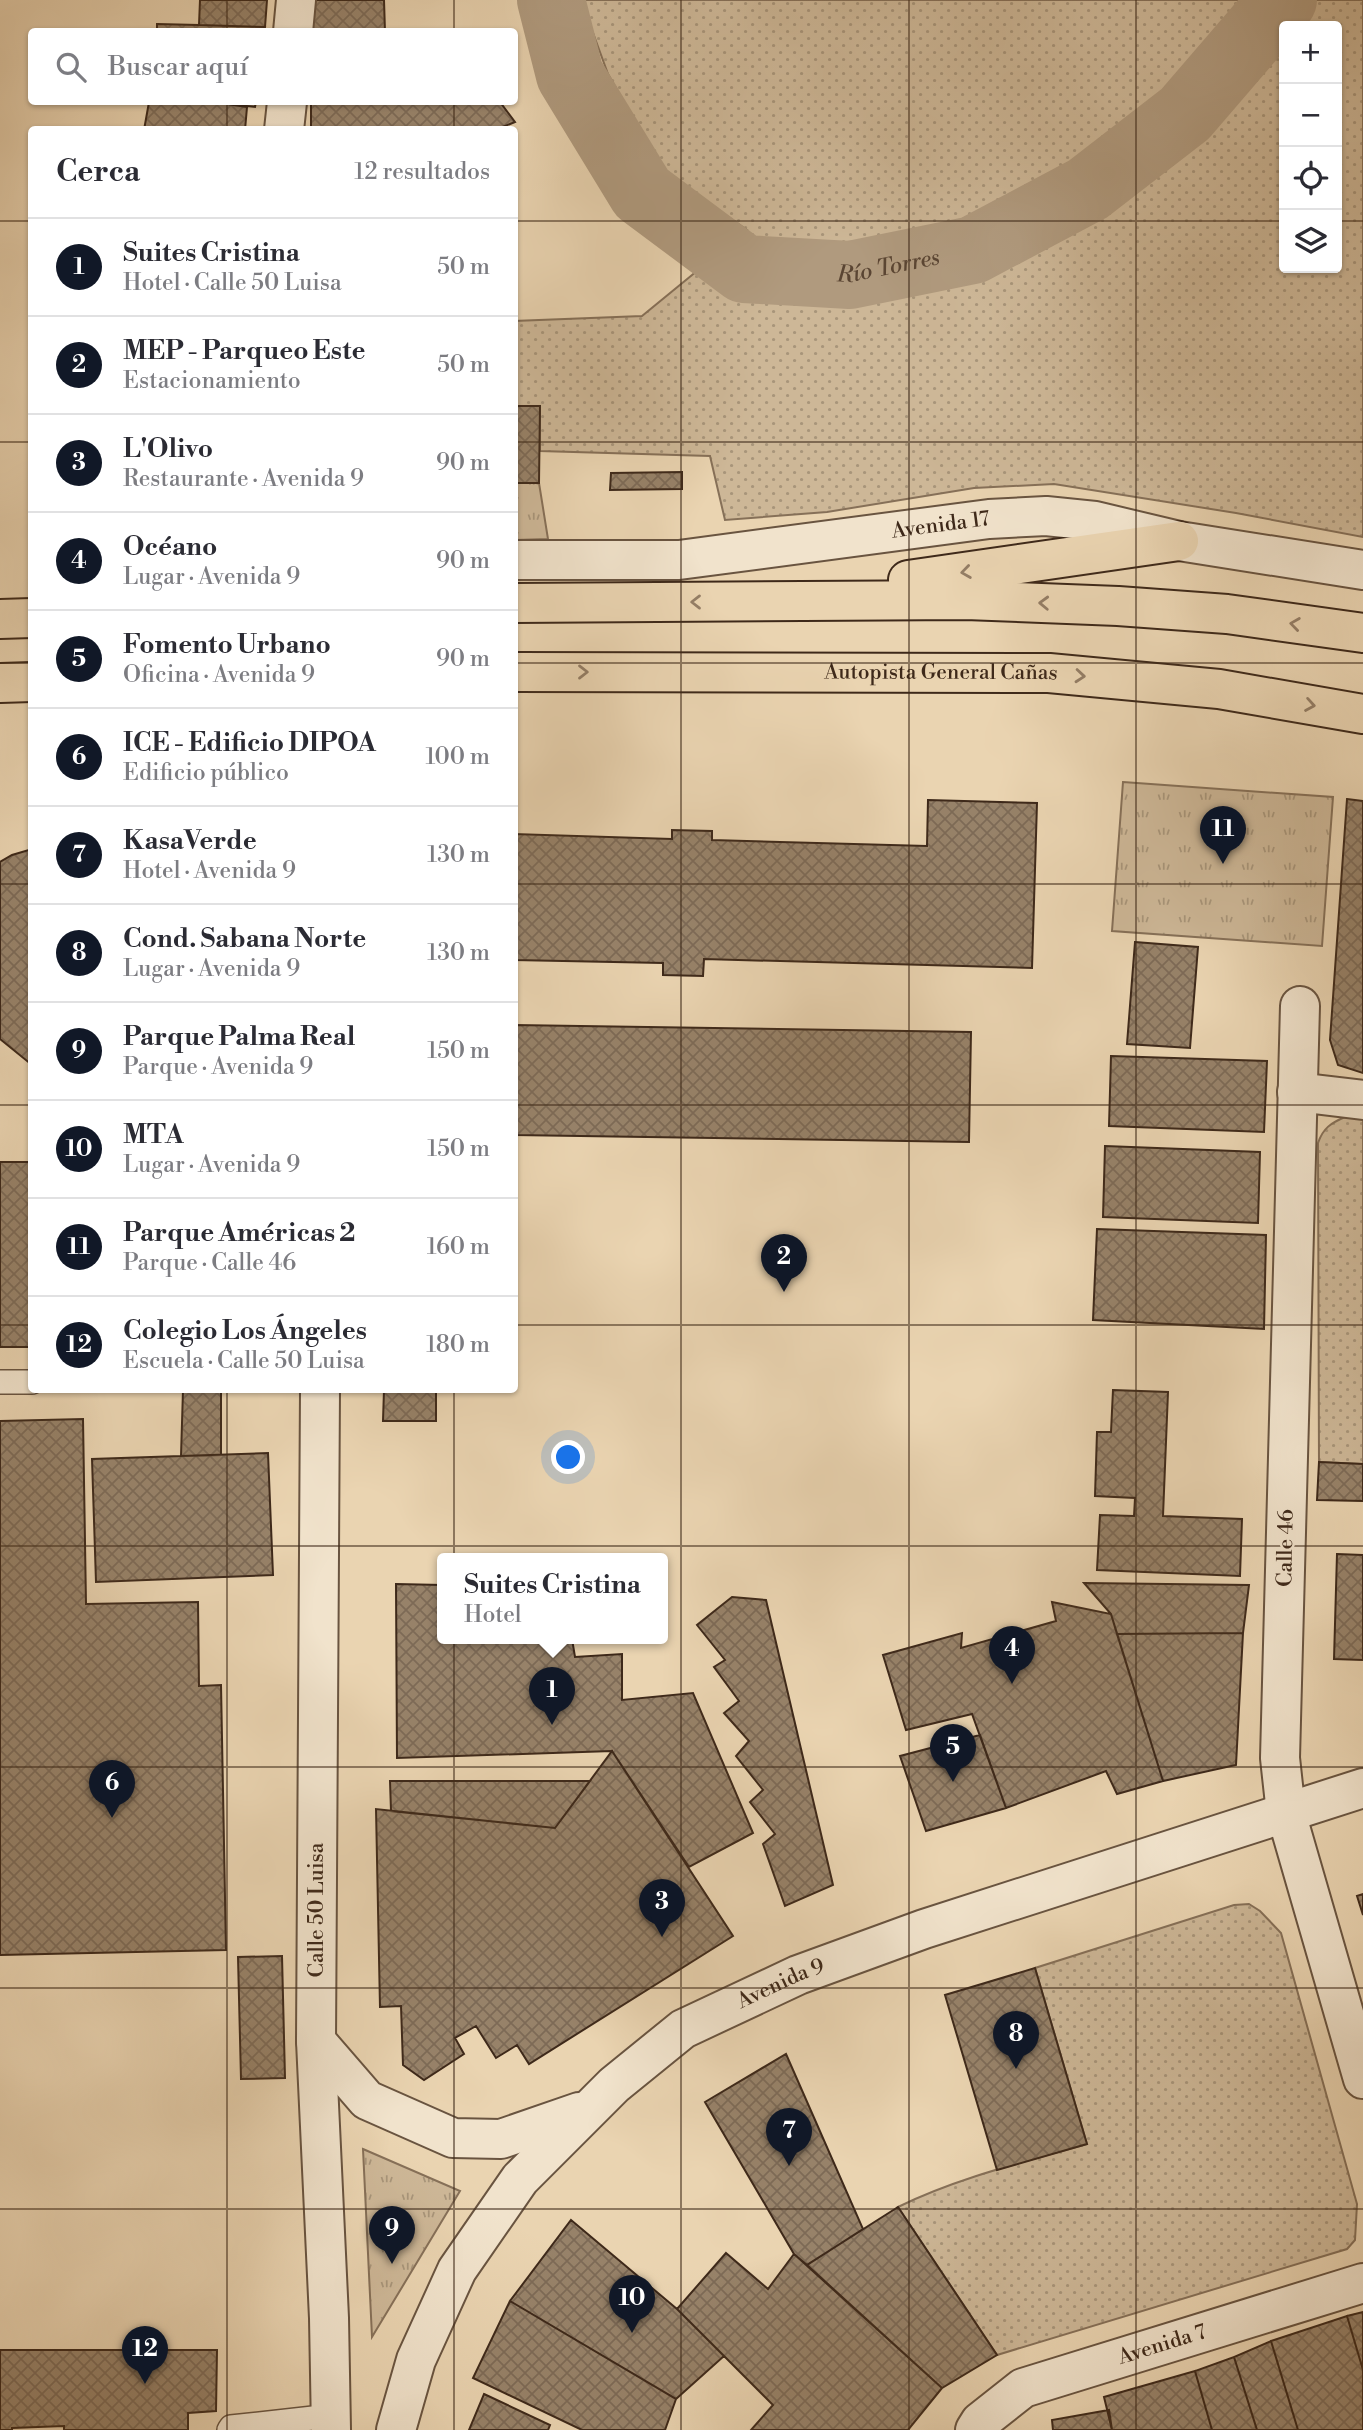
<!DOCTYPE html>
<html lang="es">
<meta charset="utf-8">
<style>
body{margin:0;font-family:"Libre Bodoni",serif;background:#f2f2f3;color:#2b2b33}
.controls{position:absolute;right:21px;top:21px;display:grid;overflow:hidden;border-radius:7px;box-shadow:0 2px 5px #0004}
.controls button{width:63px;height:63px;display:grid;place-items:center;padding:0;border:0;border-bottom:2px solid #e1e1e2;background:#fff;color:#2b2b33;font:35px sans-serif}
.you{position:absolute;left:569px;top:1458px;width:24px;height:24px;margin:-18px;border:5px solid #fff;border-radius:50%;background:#1a73e8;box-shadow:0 0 0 10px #1a73e833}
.badge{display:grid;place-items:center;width:46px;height:46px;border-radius:50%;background:#111827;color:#fff;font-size:23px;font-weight:700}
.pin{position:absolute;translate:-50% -58px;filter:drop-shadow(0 2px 4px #0008)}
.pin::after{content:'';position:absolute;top:37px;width:24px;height:21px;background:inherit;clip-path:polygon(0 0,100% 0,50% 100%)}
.popup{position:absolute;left:437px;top:1553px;width:231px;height:91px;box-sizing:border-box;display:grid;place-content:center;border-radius:7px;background:#fff;filter:drop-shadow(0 2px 5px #0005);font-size:23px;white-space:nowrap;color:#7c7c81}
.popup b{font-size:26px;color:#2b2b33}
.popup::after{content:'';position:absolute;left:50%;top:100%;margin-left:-14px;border:14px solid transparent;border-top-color:#fff}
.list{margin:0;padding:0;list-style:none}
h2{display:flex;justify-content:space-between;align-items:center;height:91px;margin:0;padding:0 28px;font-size:30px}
h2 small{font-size:23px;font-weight:400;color:#7c7c81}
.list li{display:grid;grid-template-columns:46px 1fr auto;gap:21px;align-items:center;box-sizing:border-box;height:98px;padding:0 28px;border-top:2px solid #e1e1e2}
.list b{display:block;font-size:26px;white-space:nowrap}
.list p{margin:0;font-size:23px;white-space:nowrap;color:#7c7c81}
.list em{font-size:23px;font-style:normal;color:#7c7c81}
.icon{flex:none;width:38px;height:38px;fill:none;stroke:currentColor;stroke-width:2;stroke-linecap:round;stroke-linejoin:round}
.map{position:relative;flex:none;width:1363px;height:2430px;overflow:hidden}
.search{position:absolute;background:#fff;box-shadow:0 2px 5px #0004;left:28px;top:28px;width:490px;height:77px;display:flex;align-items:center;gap:18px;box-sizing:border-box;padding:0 24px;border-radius:7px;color:#7c7c81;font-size:26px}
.panel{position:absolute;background:#fff;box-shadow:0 2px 5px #0004;left:28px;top:126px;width:490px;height:1267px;border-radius:7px}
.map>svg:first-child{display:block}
.grass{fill:url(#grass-dots);stroke:#867058;stroke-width:2;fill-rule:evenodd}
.park{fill:url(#park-tufts);stroke:#867058;stroke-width:2}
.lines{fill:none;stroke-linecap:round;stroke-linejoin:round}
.river{stroke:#b09a7e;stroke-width:68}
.building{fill:url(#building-cross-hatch);stroke:#3e291a;stroke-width:2}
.service-casing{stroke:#695440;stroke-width:26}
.minor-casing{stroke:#695440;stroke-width:42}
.trunk-casing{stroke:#3e291a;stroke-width:42}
.service{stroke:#f1e3cc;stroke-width:23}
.minor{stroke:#f1e3cc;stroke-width:38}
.trunk{stroke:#ead4b1;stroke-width:38}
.oneway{stroke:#947e66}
.grid{fill:none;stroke:#3e291a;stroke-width:2;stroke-opacity:0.55}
.labels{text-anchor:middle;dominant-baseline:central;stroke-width:5;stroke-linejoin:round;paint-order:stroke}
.street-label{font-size:21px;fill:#3e291a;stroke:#f1e3cc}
.water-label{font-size:23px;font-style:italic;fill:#5a4533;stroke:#f1e3cc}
</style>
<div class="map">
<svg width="1363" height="2430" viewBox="0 0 1363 2430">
<defs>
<pattern id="grass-dots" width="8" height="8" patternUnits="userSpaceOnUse" patternTransform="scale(1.75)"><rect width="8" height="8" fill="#cdb797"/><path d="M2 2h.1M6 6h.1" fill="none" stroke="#a8957a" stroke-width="1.8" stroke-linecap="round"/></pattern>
<pattern id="park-tufts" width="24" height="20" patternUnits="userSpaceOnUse" patternTransform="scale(1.75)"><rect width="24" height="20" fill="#cdb797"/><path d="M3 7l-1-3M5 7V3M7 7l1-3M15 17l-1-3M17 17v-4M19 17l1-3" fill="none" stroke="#a8957a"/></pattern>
<pattern id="building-cross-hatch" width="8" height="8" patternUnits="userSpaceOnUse" patternTransform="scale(1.75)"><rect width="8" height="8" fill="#978269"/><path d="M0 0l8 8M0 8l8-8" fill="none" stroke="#7d6a56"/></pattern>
</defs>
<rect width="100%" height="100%" fill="#ead4b1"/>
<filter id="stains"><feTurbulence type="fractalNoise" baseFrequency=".00286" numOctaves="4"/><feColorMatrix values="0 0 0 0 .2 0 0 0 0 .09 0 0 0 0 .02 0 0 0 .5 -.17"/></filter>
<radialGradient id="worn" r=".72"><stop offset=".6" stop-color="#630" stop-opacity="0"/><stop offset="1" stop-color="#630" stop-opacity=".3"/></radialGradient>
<path class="grass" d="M581 0H1363V537L1236 513 1054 484 974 488 827 512 725 520 710 456 540 451V406H515L514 321 642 316 747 230 663 171 608 74ZM1284 26H1337V268H1284Z
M1345 1117 1363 1119V1464L1319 1462 1318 1143C1323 1128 1331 1123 1345 1117Z
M1249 1904 1260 1911 1281 1933 1357 2204 1355 2240 1347 2249 997 2355 898 2207C957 2178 1024 2162 1087 2144L1035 1968 1234 1905Z"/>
<path class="park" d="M514 483H539L548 539 515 540Z
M1123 782 1333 797 1322 946 1112 931Z
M363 2149 460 2191 372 2337Z"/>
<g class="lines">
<path class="river" id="s1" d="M551 0 570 75 642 193 744 269 850 275 973 250 1088 189 1185 114 1283 0"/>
</g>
<path class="building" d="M200 0H267L265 27 199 25Z
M313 0H384L385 32H311Z
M157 24 199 25 265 27 264 32H157Z
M149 102H213L247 107 245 130H144Z
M213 102H256L255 107Z
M311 102H500L515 122 495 130H311Z
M514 406H540L539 483H514Z
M682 472V489L610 490 611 473Z
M1347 799 1363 801V1073L1338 1065 1330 1040Z
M928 800 1037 803 1032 968 704 959 703 976 663 975V963L514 960V834L672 839V830L712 831V840L927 846Z
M32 849V1065L0 1039V862L12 855Z
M1135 942 1198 947 1190 1048 1127 1044Z
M514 1025 971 1032 969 1142 514 1135Z
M1111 1056 1267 1061 1264 1132 1109 1126Z
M1105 1146 1260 1152 1258 1223 1103 1217Z
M0 1162H32V1347H0Z
M1097 1229 1266 1235 1264 1329 1093 1320Z
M183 1390H221V1455L181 1456Z
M384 1390H436V1421H383Z
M1113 1390 1168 1392 1163 1516 1242 1519 1240 1576 1097 1570 1100 1515 1134 1516 1135 1498 1095 1496 1097 1432H1111Z
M83 1419 86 1604 198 1602 199 1686 221 1685 226 1950 0 1955V1421Z
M268 1453 273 1575 96 1582 92 1459Z
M1319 1462 1363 1464V1501L1317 1500Z
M1337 1554 1363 1555V1660L1334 1659Z
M1084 1583 1249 1585 1243 1633 1117 1634 1111 1614Z
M396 1584 442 1585V1639H572L575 1657 622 1654V1700L693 1693 753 1833 689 1867 612 1751 397 1758Z
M732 1597 766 1600 833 1885 785 1906 763 1844 775 1834 750 1802 763 1790 736 1756 749 1741 724 1713 739 1701 714 1667 725 1660 697 1625Z
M1052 1602 1111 1614 1163 1781 1117 1794 1106 1771 1006 1808 972 1714 906 1730 883 1655 962 1633 961 1648 1056 1621Z
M1243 1633 1236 1765 1163 1781 1117 1634Z
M980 1735 1006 1808 926 1831 900 1756Z
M612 1751 733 1936 529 2064 517 2045 496 2058 476 2026 455 2038 464 2054 424 2080 403 2065 401 2006 380 2007 376 1809 555 1828Z
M390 1781H590L555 1828 391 1811Z
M1363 1894V1915L1357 1896Z
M282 1956 285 2078 241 2079 238 1957Z
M1035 1968 1087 2144 997 2170 945 1995Z
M786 2054 863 2229 807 2265 794 2254 705 2102Z
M898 2207 997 2355 942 2388 807 2265Z
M571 2220 677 2309 724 2356 676 2399 510 2301Z
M726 2253 768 2289 794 2254 942 2388 908 2430H751L773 2405 677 2309Z
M510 2301 676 2399 665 2430H582L473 2378Z
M1363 2312V2370L1347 2316Z
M1347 2316 1363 2370V2430H1298L1271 2341Z
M1271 2341 1298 2430H1257L1234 2357Z
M0 2350H217L216 2411 188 2413V2430H64V2426L12 2428V2430H0Z
M1234 2357 1257 2430H1212L1195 2371Z
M1195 2371 1212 2430H1112L1104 2397Z
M484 2394 550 2425 548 2430H469Z
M1109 2410 1112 2430H1053L1052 2420Z"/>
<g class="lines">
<defs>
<path id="service" d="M0 1382H32
M229 2430 231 2427 331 2416"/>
<g id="minor">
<path d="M293 32 296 0"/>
<path d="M284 130 287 102"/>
<path id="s2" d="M514 560H679L989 519 1046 516 1095 521 1179 541 1363 570"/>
<path d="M1300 1006 1280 1758 1286 1813 1363 2079"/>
<path d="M1297 1092 1363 1100"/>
<path d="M320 1390 316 2041 329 2318 331 2430"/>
<path d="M316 2041 367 2100 453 2138 501 2139 579 2112"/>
<path id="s3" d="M396 2430 416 2360 457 2270 520 2179 614 2085 683 2029 798 1975 924 1929 1363 1788"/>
<path id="s4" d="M975 2430 980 2422 1023 2388 1363 2283"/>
</g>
<g id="trunk">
<path d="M908 580 1179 541"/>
<path d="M514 603 966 600 1118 606 1227 614 1363 633"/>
<path d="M0 619 32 618"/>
<path id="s5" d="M514 672 1049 673 1219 689 1363 714"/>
<path d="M0 683 32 682"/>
</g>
</defs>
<use href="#service" class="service-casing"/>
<use href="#minor" class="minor-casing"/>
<use href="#trunk" class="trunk-casing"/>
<use href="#service" class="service"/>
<use href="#minor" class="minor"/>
<use href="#trunk" class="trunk"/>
</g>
<defs><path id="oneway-chevron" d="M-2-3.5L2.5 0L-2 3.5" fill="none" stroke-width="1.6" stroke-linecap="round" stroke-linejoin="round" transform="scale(1.75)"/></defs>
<g class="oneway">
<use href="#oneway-chevron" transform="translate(966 572) rotate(172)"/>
<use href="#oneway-chevron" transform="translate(696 602) rotate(180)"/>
<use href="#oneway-chevron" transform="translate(1044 603) rotate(-178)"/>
<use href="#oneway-chevron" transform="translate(1295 624) rotate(-172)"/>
<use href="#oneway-chevron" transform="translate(583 672)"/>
<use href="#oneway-chevron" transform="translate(1080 676) rotate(5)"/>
<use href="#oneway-chevron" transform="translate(1310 705) rotate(10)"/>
</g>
<path class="grid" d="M227 0V32M454 0V32M681 0V2430M909 0V2430M1136 0V2430M227 102V130M454 102V130M0 221H32M514 221H1284M1337 221H1363M0 442H32M514 442H1363M0 663H32M514 663H1363M0 884H32M514 884H1363M0 1105H32M514 1105H1363M0 1325H32M514 1325H1363M227 1390V2430M454 1390V2430M0 1546H1363M0 1767H1363M0 1988H1363M0 2209H1363"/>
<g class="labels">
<g class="street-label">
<text stroke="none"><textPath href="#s2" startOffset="429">Avenida 17</textPath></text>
<text stroke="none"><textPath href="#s5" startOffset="427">Autopista General Cañas</textPath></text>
<text transform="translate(1286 1548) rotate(-89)">Calle 46</text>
<text transform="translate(317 1910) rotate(-90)">Calle 50 Luisa</text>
<text stroke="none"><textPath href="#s3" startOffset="612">Avenida 9</textPath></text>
<text stroke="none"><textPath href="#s4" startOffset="210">Avenida 7</textPath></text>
</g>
<g class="water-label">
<text stroke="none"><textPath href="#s1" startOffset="488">Río Torres</textPath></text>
</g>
</g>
<rect width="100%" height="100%" filter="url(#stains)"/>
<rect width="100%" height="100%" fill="url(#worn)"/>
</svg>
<div class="controls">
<button>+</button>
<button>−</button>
<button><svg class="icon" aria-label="locate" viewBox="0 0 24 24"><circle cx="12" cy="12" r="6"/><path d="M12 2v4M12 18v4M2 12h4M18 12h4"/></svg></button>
<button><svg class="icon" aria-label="layers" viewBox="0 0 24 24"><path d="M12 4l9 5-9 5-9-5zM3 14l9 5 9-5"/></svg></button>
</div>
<div class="you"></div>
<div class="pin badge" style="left:552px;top:1725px">1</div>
<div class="popup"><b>Suites Cristina</b>Hotel</div>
<div class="pin badge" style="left:784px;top:1292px">2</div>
<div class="pin badge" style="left:662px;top:1937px">3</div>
<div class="pin badge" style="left:1012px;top:1684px">4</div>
<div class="pin badge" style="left:953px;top:1782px">5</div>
<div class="pin badge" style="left:112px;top:1818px">6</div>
<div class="pin badge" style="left:789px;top:2166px">7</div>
<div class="pin badge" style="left:1016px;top:2069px">8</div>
<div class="pin badge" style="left:392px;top:2264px">9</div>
<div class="pin badge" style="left:632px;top:2333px">10</div>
<div class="pin badge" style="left:1223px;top:864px">11</div>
<div class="pin badge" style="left:145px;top:2384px">12</div>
<div class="search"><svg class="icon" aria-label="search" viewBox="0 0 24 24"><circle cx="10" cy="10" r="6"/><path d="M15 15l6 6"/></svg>Buscar aquí</div>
<section class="panel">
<h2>Cerca<small>12 resultados</small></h2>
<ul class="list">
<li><span class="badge">1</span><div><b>Suites Cristina</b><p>Hotel · Calle 50 Luisa</p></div><em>50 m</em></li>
<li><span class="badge">2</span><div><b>MEP - Parqueo Este</b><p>Estacionamiento</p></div><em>50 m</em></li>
<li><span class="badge">3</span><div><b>L'Olivo</b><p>Restaurante · Avenida 9</p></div><em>90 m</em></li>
<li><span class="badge">4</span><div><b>Océano</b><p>Lugar · Avenida 9</p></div><em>90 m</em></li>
<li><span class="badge">5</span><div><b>Fomento Urbano</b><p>Oficina · Avenida 9</p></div><em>90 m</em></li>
<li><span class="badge">6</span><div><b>ICE - Edificio DIPOA</b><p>Edificio público</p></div><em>100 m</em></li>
<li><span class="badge">7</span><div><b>KasaVerde</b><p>Hotel · Avenida 9</p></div><em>130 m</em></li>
<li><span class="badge">8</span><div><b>Cond. Sabana Norte</b><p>Lugar · Avenida 9</p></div><em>130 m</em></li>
<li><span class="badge">9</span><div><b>Parque Palma Real</b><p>Parque · Avenida 9</p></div><em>150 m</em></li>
<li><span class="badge">10</span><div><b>MTA</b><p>Lugar · Avenida 9</p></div><em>150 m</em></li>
<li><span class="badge">11</span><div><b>Parque Américas 2</b><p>Parque · Calle 46</p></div><em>160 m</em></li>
<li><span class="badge">12</span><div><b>Colegio Los Ángeles</b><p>Escuela · Calle 50 Luisa</p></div><em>180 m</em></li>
</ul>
</section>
</div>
